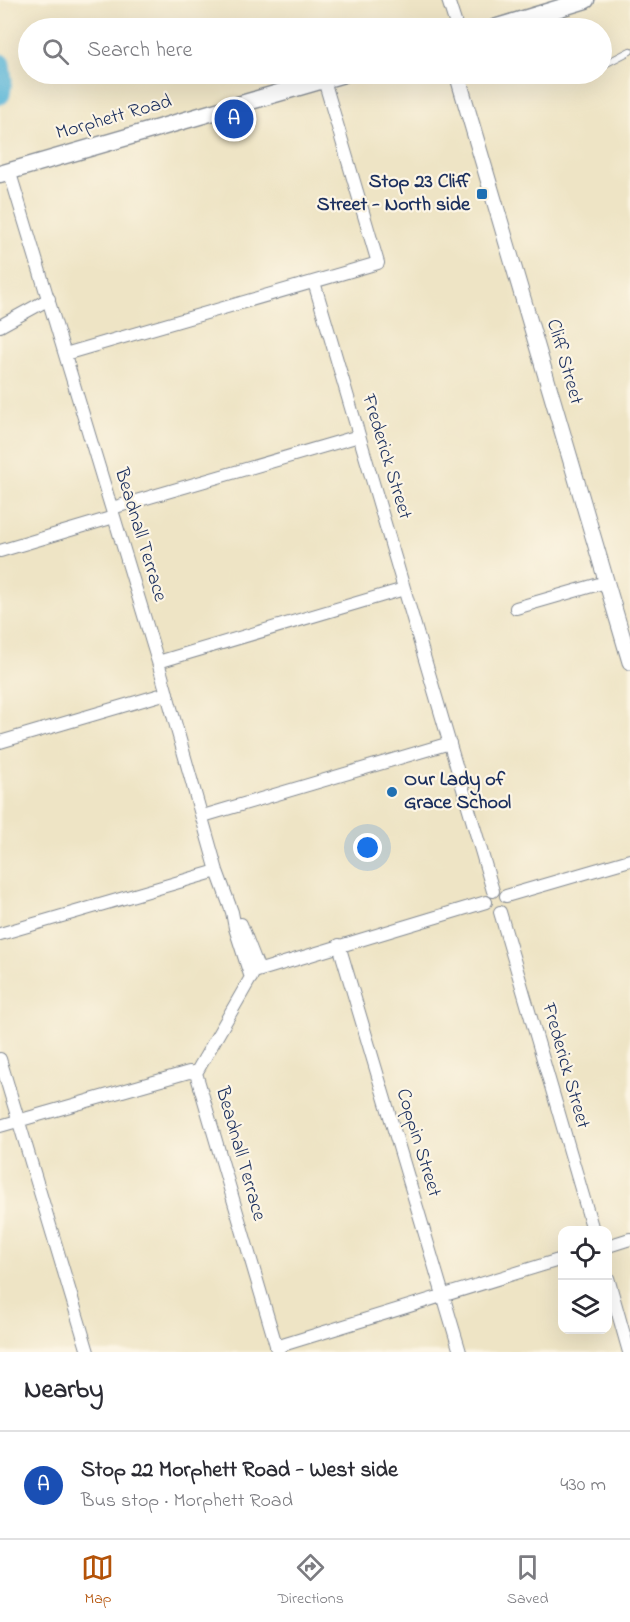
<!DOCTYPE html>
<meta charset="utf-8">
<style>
body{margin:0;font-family:"Indie Flower",sans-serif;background:#f7f7f7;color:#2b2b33}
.controls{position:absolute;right:18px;bottom:18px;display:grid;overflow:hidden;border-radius:12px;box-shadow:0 6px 24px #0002}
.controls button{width:54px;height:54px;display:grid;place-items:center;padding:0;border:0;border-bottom:2px solid #e1e1e2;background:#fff;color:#2b2b33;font:30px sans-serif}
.you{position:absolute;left:368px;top:848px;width:21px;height:21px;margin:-15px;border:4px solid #fff;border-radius:50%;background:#1a73e8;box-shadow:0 0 0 9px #1a73e833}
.badge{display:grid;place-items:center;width:39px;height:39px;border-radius:50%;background:#b45309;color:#fff;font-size:20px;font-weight:700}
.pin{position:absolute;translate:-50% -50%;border:3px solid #fff;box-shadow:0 2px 6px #0006}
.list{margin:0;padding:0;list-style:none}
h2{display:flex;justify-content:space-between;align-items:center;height:78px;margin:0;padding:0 24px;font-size:26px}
h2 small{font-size:20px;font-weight:400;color:#7c7c81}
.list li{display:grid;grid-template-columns:39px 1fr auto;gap:18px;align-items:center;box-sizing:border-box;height:108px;padding:0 24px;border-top:2px solid #e1e1e2}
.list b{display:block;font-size:22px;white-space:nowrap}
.list p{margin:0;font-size:20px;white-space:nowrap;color:#7c7c81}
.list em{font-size:20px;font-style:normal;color:#7c7c81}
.icon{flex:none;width:33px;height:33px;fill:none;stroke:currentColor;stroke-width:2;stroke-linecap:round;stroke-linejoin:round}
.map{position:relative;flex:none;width:630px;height:1352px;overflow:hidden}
.search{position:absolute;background:#fff;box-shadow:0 6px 24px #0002;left:18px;right:18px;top:18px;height:66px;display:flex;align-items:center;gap:15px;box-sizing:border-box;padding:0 21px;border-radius:33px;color:#7c7c81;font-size:22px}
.sheet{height:186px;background:#fff}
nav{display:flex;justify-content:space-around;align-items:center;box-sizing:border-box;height:84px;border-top:2px solid #e1e1e2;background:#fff;font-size:16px;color:#7c7c81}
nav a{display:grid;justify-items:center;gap:3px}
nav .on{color:#b45309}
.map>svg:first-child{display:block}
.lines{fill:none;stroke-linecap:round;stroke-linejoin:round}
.river{stroke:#5ab6d8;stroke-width:21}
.service-casing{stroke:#848a92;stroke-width:8}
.minor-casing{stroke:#848a92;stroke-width:14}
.tertiary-casing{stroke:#848a92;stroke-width:17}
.secondary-casing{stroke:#848a92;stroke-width:19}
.service{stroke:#fff;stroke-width:6}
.minor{stroke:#fff;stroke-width:12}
.tertiary{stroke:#fff;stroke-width:15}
.secondary{stroke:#fff;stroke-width:16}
.poi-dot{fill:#1f6fb2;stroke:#fcf5e5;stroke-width:2}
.labels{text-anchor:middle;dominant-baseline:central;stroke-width:4.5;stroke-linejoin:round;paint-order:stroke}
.street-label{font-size:20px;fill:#1b2f5e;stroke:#fcf5e5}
.poi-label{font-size:20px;font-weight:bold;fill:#1b2f5e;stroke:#fcf5e5;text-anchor:end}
</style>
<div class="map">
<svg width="630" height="1352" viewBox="0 0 630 1352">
<rect width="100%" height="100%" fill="#fcf5e5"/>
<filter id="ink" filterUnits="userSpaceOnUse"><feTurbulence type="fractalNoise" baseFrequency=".0167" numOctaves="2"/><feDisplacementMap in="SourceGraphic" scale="12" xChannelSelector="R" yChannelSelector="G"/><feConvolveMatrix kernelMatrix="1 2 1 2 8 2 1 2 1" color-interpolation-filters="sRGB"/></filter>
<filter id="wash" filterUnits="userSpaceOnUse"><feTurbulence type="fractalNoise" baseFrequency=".008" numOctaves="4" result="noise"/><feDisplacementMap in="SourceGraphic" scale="24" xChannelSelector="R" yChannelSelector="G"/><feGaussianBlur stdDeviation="1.35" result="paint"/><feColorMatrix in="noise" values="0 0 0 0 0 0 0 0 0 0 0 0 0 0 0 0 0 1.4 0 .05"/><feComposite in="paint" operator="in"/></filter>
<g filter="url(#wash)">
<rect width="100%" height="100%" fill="#eee4c5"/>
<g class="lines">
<path class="river" d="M0 64 2 80 0 94"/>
</g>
</g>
<g filter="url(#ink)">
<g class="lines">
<defs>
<path id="service" d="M605 64 630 51"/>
<path id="minor" d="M448 0 457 28
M9 170 158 662 217 871 232 912 235 928 251 978
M314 282 493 891
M0 326 49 299
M65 354 378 263 324 80
M112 508 359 436
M0 551 114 517
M516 608 606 582
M158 662 404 589
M0 742 167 693
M203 816 450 743
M506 896 630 860
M500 912 593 1230
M241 924 259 970
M0 934 217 871
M339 945 460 1352
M0 1059 88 1352
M0 1126 189 1072 196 1073
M608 1246 630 1239
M608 1278 629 1352
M276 1347 562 1259
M278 1352 196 1073 254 972 486 902"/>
<path id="tertiary" d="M457 74 630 662"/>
<path id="secondary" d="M494 28 586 0
M0 174 344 74"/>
</defs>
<use href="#service" class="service-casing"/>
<use href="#minor" class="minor-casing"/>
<use href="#tertiary" class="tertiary-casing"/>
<use href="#secondary" class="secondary-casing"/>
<use href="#service" class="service"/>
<use href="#minor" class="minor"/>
<use href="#tertiary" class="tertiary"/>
<use href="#secondary" class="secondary"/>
</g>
</g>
<g class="poi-dot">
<rect x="476" y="188" width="12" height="12" rx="3"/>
<circle cx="392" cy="792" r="6"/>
</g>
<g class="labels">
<g class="street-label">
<text transform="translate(114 118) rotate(-16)">Morphett Road</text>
<text transform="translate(564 362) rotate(74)">Cliff Street</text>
<text transform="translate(386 457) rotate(73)">Frederick Street</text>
<text transform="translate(140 535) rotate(73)">Beadnall Terrace</text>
<text transform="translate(565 1066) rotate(74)">Frederick Street</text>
<text transform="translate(418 1143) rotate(73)">Coppin Street</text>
<text transform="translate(240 1154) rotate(74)">Beadnall Terrace</text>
</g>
<g class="poi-label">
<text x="470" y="182">Stop 23 Cliff<tspan x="470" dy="23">Street - North side</tspan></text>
<text x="404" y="780" text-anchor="start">Our Lady of<tspan x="404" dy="23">Grace School</tspan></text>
</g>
</g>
</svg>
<div class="controls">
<button><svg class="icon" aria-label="locate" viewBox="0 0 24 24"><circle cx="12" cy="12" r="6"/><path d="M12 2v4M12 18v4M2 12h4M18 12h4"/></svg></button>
<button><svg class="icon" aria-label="layers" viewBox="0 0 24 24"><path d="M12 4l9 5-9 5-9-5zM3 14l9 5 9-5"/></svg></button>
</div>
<div class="you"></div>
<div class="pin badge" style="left:234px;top:119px;background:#1a4fb4">A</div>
<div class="search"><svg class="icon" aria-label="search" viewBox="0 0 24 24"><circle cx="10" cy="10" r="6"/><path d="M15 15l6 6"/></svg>Search here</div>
</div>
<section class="sheet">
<h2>Nearby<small></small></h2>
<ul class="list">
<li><span class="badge" style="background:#1a4fb4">A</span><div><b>Stop 22 Morphett Road - West side</b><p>Bus stop · Morphett Road</p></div><em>430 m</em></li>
</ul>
</section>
<nav>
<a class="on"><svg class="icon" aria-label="map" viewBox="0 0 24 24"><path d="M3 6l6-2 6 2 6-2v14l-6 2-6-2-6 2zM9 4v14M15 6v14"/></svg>Map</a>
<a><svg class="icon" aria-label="directions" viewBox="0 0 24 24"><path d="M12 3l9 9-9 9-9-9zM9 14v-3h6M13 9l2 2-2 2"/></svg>Directions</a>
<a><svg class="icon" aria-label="saved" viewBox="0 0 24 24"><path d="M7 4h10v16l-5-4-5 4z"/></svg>Saved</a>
</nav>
